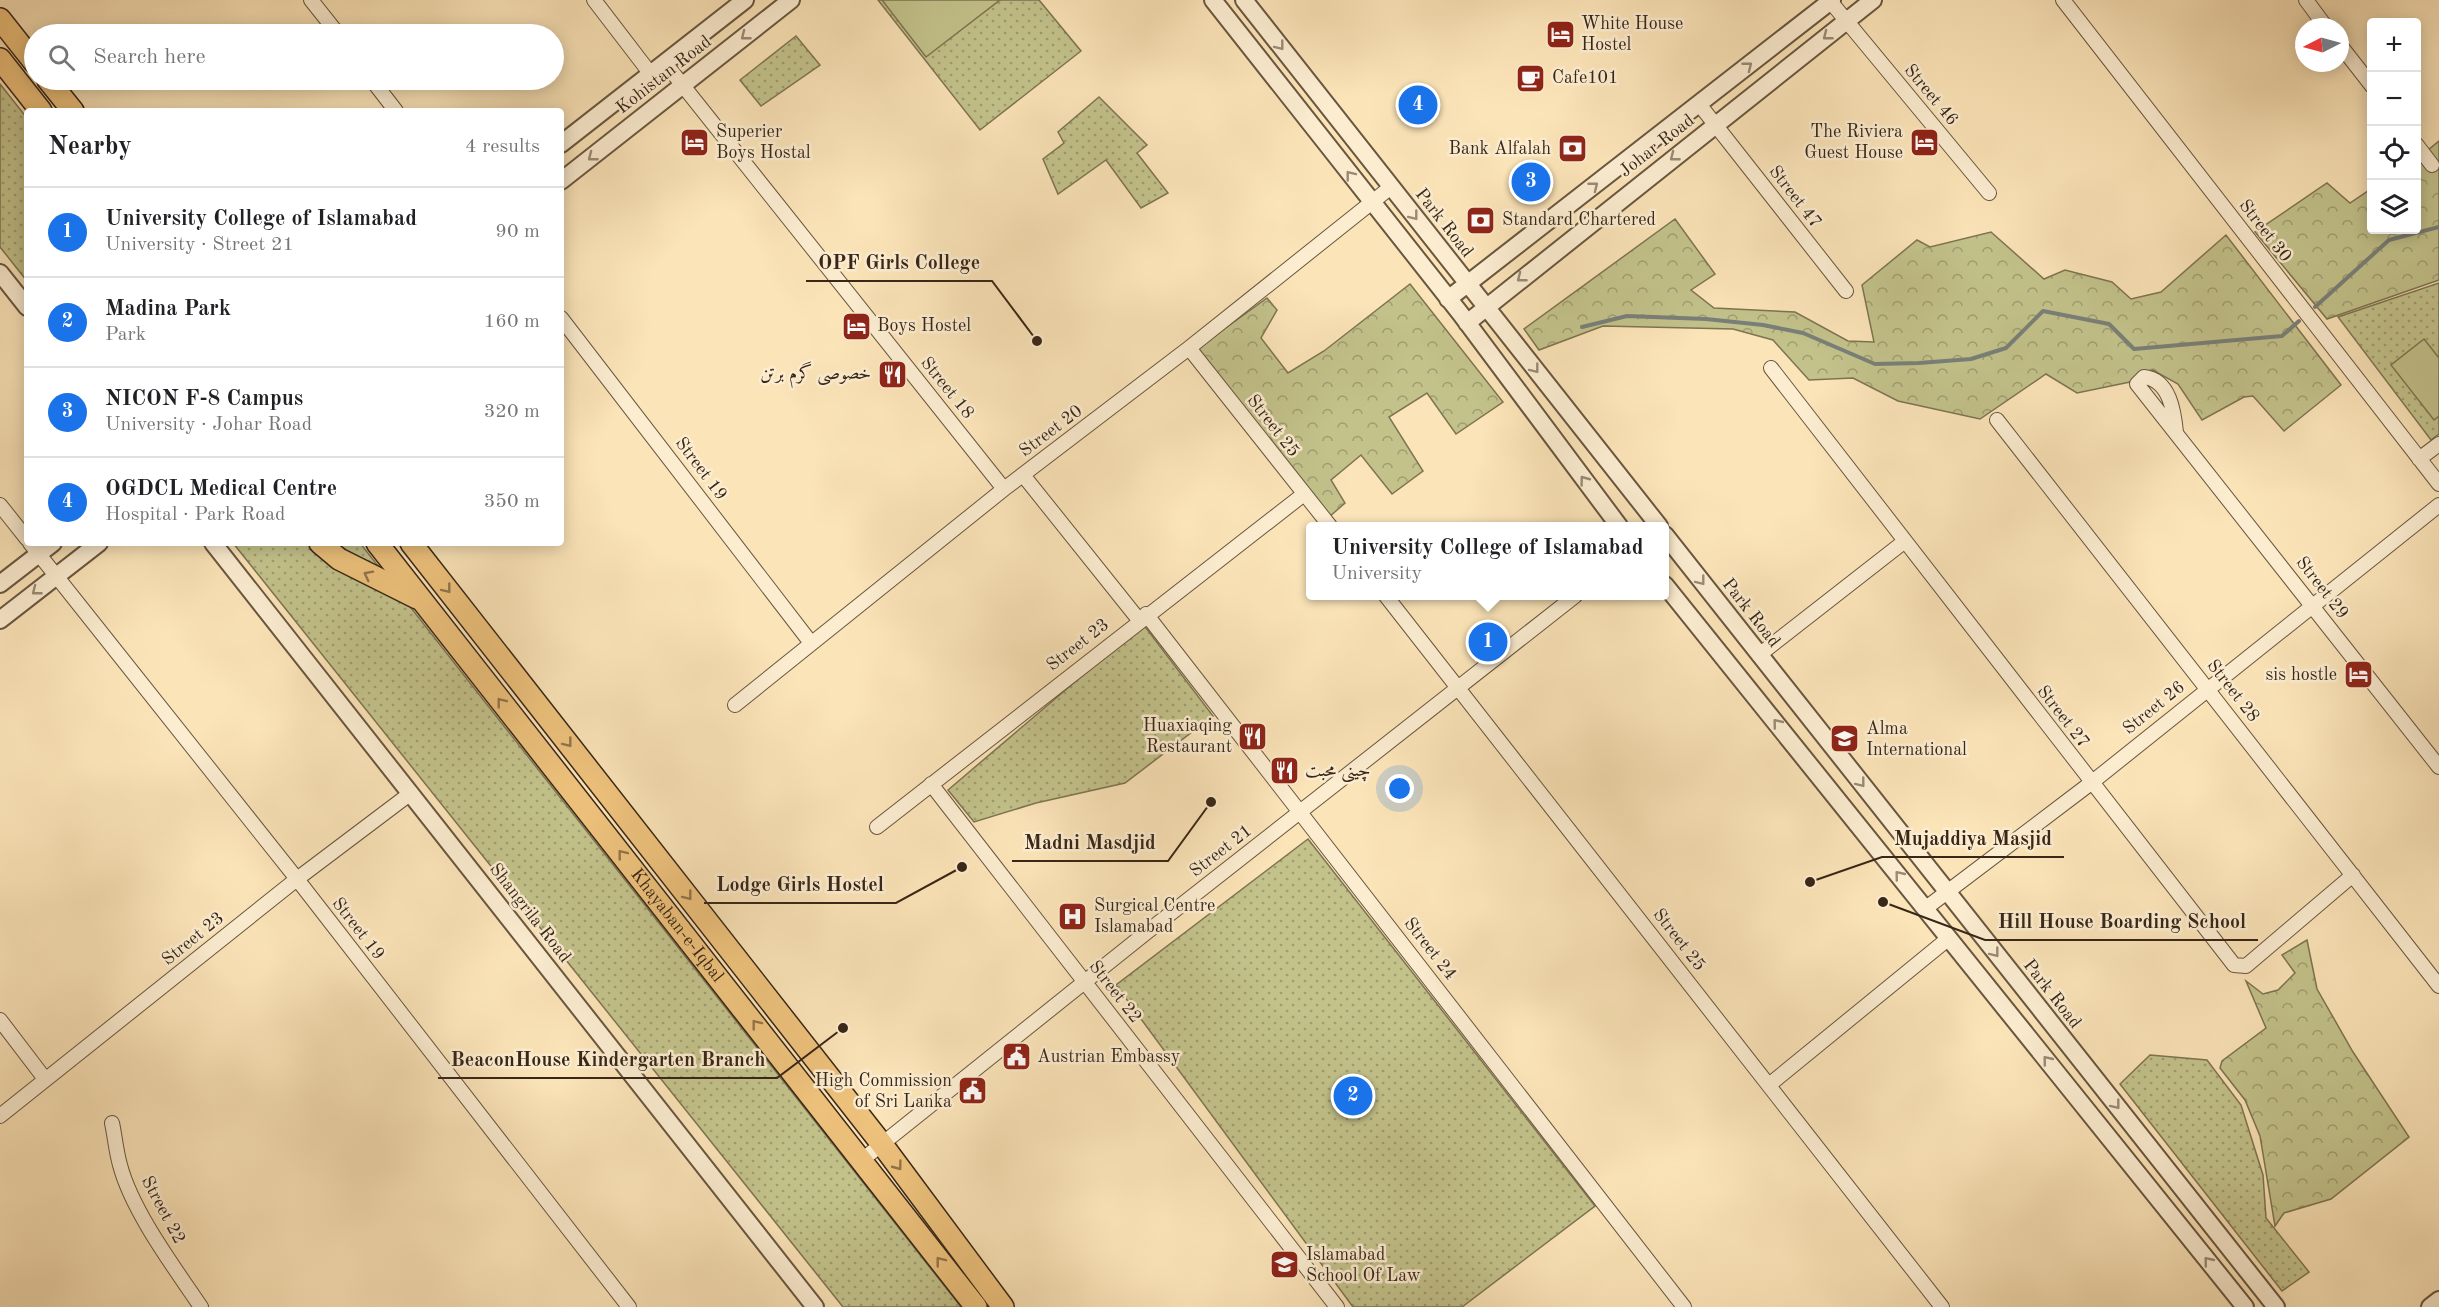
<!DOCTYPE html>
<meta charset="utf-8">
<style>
body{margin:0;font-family:"Old Standard TT",Amiri,serif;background:#f2f2f2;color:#202124}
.controls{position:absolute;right:18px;top:18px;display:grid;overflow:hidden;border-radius:6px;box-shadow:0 3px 15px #0003}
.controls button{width:54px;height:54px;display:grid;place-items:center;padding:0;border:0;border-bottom:2px solid #e0e0e0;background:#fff;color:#202124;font:30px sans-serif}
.compass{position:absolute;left:2295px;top:18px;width:54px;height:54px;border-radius:50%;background:#fff;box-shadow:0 3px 15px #0003;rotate:264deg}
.you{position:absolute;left:1400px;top:789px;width:21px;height:21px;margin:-15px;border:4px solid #fff;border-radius:50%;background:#1a73e8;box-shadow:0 0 0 9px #1a73e833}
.badge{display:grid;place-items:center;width:39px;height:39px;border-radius:50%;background:#1a73e8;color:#fff;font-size:20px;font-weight:700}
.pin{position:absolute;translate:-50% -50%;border:3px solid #fff;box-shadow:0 2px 6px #0006}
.popup{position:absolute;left:1306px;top:522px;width:363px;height:78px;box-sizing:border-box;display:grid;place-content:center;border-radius:6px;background:#fff;filter:drop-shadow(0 2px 4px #0005);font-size:20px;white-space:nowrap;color:#757577}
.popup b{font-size:22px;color:#202124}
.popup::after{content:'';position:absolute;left:50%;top:100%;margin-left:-12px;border:12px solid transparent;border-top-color:#fff}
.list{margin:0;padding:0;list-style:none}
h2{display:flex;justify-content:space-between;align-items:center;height:78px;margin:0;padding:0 24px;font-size:26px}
h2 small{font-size:20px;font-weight:400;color:#757577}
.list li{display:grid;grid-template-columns:39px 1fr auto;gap:18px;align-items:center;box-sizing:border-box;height:90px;padding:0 24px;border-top:2px solid #e0e0e0}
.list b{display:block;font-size:22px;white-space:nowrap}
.list p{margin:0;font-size:20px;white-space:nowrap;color:#757577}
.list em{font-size:20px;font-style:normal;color:#757577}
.icon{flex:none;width:33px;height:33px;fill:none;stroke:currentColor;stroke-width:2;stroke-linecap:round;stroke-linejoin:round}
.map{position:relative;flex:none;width:2439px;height:1307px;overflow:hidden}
.search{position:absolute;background:#fff;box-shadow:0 3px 15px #0003;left:24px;top:24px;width:540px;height:66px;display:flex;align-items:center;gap:15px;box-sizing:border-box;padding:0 21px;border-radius:33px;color:#757577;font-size:22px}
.panel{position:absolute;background:#fff;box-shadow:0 3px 15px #0003;left:24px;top:108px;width:540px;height:438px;border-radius:6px}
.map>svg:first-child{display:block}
.grass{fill:url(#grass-dots);stroke:#7e7451;stroke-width:1.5}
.forest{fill:url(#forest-crowns);stroke:#7e7451;stroke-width:1.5}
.garden{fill:#c3c28b;stroke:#7e7451;stroke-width:1.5}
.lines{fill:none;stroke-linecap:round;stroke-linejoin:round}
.stream{stroke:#798079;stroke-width:4}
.minor-casing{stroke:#69563f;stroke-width:16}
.tertiary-casing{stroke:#69563f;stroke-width:20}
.primary-casing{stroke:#382617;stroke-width:24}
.minor{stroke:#fcedd1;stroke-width:14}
.tertiary{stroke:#fcedd1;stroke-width:16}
.primary{stroke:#eec27c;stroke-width:21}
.oneway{stroke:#9a8a74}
.oneway2{stroke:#93744a}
.labels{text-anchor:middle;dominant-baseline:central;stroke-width:5;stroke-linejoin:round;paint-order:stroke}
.poi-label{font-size:18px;fill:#382617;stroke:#fcedd1;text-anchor:start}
.street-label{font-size:18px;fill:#382617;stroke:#fcedd1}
.leader{fill:none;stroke:#382617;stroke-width:2}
.callout-dot{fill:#382617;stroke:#fcedd1;stroke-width:2}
.callout-label{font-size:20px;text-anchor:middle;font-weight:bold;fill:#382617;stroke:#fcedd1;stroke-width:5;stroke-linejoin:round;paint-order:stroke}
</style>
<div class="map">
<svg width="2439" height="1307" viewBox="0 0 2439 1307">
<defs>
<pattern id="grass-dots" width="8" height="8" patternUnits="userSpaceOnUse" patternTransform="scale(1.5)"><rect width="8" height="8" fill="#c3c28b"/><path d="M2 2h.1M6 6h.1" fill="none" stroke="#9f9d71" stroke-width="1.8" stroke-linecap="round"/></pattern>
<pattern id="forest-crowns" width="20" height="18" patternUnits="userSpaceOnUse" patternTransform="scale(1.5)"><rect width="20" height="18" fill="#c3c28b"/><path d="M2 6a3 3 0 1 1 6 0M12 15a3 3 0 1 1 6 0" fill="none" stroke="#9f9d71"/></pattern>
</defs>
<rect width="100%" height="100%" fill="#fbe4b8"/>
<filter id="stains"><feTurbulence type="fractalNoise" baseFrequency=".00333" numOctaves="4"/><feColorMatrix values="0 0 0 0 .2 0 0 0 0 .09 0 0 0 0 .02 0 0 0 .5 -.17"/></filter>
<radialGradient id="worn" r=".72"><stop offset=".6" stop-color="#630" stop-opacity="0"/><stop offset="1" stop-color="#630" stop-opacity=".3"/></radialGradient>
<path class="grass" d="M878 0H1039L1081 51 980 130Z
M796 36 820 65 761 106 740 80Z
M0 84 27 118V281L0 247Z
M1099 97 1147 145 1137 153 1168 193 1141 208 1106 160 1058 194 1043 159 1064 143 1058 132Z
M2439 283V434L2431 440 2338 317Z
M233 543H360L961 1307H843Z
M1143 624 1213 716 1125 783 1036 803 974 822 948 790Z
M1308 839 1595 1206 1462 1307H1353L1116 985Z
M2150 1055 2207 1060 2241 1105 2263 1175 2266 1218 2309 1272 2282 1291 2120 1084Z"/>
<path class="forest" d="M2439 141V280L2327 319 2255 232 2327 183 2350 203 2371 189 2372 230H2416L2417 159Z
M1675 219 1715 274 1691 290 1714 308 1795 312 1848 341 1874 342 1862 285 1917 240 1930 247 1991 232 2044 279 2065 270 2112 282 2131 299 2161 292 2226 235 2341 385 2284 431 2253 396 2244 397 2202 420 2178 384 2153 370 2130 382 2077 393 2046 374 1980 419 1898 401 1853 378 1809 380 1773 340 1733 329 1603 326 1539 350 1524 329Z
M1410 284 1503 402 1456 434 1427 393 1389 417 1423 471 1392 494 1361 455 1331 480 1345 503 1328 518 1198 348 1267 298 1277 310 1261 338 1288 373 1324 351Z
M2307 940 2317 989 2353 1052 2409 1137 2331 1199 2284 1213 2275 1226 2260 1136 2245 1100 2220 1068 2222 1061 2266 1028 2246 981 2263 994 2278 990 2295 973 2282 955Z"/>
<path class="garden" d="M882 0H1000L926 57Z
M2424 339 2439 358V416L2434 420 2391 365Z"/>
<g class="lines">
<path class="stream" d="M2315 307 2389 240 2439 227
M1582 327 1627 316 1706 319 1763 325 1803 333 1875 364 1919 363 1971 359 2006 348 2043 311 2109 324 2134 349 2282 336 2299 321"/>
<defs>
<path id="minor" d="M311 0 338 34
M594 0 650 73
M2063 0 2439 484
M2306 0 2326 27
M1830 1 1989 193
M2340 45 2372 86
M665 63 1004 489
M372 80 396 111
M1699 104 1846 291
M2416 144 2432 165
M561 318 811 643
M1189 348 1330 526
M1771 368 2234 965 2246 966 2353 875
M1997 420 2439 986
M2176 432C2174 412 2170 380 2144 377L2137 384 2439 767
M2419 459 2439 444
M1023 475 1139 620
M0 505 27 539
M30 543 297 879 629 1307
M1386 596 1942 1307
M1146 614 1684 1307
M1759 655 1905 541
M735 705 1004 489 1189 348 1391 187
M931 784 1337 1307
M877 827 1304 494
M1926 908 2091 783 2439 505
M0 1020 45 1079
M1769 1085 1949 938
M0 1116 297 879 411 793
M112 1123C115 1137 116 1151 120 1165 132 1211 174 1267 201 1307
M862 1160 1147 932 1575 596"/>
<path id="tertiary" d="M1213 0 1460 313 1619 526
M1244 0 1659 526
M561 144 745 0
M561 181 791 0
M0 273 27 307
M1448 299 1832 0
M1467 323 1873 0
M1665 535 2276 1307
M213 543 815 1307
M0 584 53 543
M1665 585 2245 1307
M0 620 99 543
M2430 1307 2439 1300"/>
<g id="primary">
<path d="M0 19 34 62"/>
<path d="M0 59 41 111"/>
<path d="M48 80 73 111"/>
<path d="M320 543 339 559 417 598"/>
<path id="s1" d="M377 543 976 1307"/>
<path d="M411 543 881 1143 1003 1307"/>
</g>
</defs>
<use href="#minor" class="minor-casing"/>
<use href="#tertiary" class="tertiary-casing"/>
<use href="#primary" class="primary-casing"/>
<use href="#minor" class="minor"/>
<use href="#tertiary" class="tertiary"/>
<use href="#primary" class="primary"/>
</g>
<defs><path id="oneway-chevron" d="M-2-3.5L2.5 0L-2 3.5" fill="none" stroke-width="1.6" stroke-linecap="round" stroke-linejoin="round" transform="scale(1.5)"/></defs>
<g class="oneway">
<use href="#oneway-chevron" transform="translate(745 36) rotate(142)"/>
<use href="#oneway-chevron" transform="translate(1827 36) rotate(142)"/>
<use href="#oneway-chevron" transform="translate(1280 46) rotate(52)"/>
<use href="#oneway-chevron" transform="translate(1748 66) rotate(-38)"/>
<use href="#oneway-chevron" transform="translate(592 157) rotate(142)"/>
<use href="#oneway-chevron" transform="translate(1674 157) rotate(142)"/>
<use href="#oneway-chevron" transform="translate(1350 175) rotate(-128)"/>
<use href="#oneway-chevron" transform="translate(1594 186) rotate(-38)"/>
<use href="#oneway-chevron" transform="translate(1414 216) rotate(52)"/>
<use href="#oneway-chevron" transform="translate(1521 278) rotate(142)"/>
<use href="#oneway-chevron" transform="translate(1535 369) rotate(52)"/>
<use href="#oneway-chevron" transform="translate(1584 480) rotate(-127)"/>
<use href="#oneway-chevron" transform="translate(1701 581) rotate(52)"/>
<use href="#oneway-chevron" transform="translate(36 591) rotate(142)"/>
<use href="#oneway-chevron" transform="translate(1777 723) rotate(-129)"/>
<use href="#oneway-chevron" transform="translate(1861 783) rotate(52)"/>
<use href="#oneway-chevron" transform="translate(1899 875) rotate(-129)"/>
<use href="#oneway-chevron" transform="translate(1995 953) rotate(52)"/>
<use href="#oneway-chevron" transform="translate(2047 1060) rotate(-129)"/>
<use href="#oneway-chevron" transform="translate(2116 1105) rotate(52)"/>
<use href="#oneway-chevron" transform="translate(2208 1261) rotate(-129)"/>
</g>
<g class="oneway2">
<use href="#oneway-chevron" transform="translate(368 575) rotate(-153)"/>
<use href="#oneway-chevron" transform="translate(447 589) rotate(52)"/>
<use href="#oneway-chevron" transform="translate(501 702) rotate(-128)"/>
<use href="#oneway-chevron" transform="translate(568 743) rotate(52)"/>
<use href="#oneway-chevron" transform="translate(622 854) rotate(-128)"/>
<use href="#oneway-chevron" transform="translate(688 896) rotate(52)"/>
<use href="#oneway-chevron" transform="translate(756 1024) rotate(-128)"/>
<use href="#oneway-chevron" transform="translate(898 1166) rotate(53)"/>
<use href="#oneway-chevron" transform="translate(940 1261) rotate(-128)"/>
</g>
<defs>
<symbol id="hotel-square" viewBox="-11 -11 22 22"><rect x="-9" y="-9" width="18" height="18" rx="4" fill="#8f2418" stroke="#fcedd1"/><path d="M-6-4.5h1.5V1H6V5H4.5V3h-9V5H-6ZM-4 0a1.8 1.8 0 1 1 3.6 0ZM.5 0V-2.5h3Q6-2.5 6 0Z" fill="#fff"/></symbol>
<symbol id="cafe-square" viewBox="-11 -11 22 22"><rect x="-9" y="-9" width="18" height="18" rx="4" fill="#8f2418" stroke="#fcedd1"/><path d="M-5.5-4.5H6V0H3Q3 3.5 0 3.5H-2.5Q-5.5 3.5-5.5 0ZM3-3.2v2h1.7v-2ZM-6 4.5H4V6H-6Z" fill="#fff"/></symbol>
<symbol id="bank-square" viewBox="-11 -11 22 22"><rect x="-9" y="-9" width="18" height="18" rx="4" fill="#8f2418" stroke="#fcedd1"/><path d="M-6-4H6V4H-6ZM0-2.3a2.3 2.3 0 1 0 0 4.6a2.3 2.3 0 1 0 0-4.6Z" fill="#fff"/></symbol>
<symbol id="restaurant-square" viewBox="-11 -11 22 22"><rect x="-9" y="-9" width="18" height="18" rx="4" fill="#8f2418" stroke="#fcedd1"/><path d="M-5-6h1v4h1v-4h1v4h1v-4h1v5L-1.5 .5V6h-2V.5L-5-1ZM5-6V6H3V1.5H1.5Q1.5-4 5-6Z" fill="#fff"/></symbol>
<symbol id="school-square" viewBox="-11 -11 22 22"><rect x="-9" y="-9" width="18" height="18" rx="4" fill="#8f2418" stroke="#fcedd1"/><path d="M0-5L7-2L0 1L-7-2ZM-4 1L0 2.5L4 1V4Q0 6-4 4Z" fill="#fff"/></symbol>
<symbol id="hospital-square" viewBox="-11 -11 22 22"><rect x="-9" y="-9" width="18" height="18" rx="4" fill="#8f2418" stroke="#fcedd1"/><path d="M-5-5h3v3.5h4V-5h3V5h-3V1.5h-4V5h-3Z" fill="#fff"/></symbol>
<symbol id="civic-square" viewBox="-11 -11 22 22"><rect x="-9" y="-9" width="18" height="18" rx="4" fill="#8f2418" stroke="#fcedd1"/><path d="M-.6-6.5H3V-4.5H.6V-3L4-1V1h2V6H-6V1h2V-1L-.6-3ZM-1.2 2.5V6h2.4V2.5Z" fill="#fff"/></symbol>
</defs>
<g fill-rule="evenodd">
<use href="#hotel-square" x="1544" y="18" width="33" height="33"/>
<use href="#cafe-square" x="1514" y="62" width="33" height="33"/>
<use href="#hotel-square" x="678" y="126" width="33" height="33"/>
<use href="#hotel-square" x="1908" y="126" width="33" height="33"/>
<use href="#bank-square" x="1556" y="132" width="33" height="33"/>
<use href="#bank-square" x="1464" y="204" width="33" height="33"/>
<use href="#hotel-square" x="840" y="310" width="33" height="33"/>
<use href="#restaurant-square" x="876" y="358" width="33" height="33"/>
<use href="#hotel-square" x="2342" y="658" width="33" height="33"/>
<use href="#restaurant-square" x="1236" y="720" width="33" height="33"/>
<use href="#school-square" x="1828" y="722" width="33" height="33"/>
<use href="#restaurant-square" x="1268" y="754" width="33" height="33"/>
<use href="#hospital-square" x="1056" y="900" width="33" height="33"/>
<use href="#civic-square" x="1000" y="1040" width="33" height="33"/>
<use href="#civic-square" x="956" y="1074" width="33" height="33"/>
<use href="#school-square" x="1268" y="1248" width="33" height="33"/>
</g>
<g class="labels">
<g class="poi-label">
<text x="1581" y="24">White House<tspan x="1581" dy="21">Hostel</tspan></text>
<text x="1552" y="78">Cafe101</text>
<text x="716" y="132">Superier<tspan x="716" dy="21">Boys Hostal</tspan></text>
<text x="1903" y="132" text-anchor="end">The Riviera<tspan x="1903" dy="21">Guest House</tspan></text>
<text x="1551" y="149" text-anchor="end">Bank Alfalah</text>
<text x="1502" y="220">Standard Chartered</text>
<text x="877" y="326">Boys Hostel</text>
<text x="871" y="374" text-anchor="end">خصوصی گرم برتن</text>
<text x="2337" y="675" text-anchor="end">sis hostle</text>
<text x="1232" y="726" text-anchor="end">Huaxiaqing<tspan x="1232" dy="21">Restaurant</tspan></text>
<text x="1866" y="729">Alma<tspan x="1866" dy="21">International</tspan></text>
<text x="1305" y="771">چینی محبت</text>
<text x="1094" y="906">Surgical Centre<tspan x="1094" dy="21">Islamabad</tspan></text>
<text x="1037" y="1057">Austrian Embassy</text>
<text x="952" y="1081" text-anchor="end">High Commission<tspan x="952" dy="21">of Sri Lanka</tspan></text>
<text x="1306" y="1255">Islamabad<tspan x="1306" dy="21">School Of Law</tspan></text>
</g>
<g class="street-label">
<text transform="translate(664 75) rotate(-38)">Kohistan Road</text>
<text transform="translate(1931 95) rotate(50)">Street 46</text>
<text transform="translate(1657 146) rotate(-38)">Johar Road</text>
<text transform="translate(1795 197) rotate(52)">Street 47</text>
<text transform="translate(1444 223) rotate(52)">Park Road</text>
<text transform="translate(2265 231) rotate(52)">Street 30</text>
<text transform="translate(947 388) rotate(51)">Street 18</text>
<text transform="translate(1273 426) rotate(52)">Street 25</text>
<text transform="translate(1051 431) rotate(-37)">Street 20</text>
<text transform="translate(701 469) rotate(53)">Street 19</text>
<text transform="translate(2322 588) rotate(52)">Street 29</text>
<text transform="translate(1751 613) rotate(52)">Park Road</text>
<text transform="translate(1078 645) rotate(-38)">Street 23</text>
<text transform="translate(2233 691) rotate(52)">Street 28</text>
<text transform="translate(2154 708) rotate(-39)">Street 26</text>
<text transform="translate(2063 717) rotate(52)">Street 27</text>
<text transform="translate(1221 851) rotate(-38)">Street 21</text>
<text transform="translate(530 913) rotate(52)">Shangrila Road</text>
<text stroke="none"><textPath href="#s1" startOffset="486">Khayaban-e-Iqbal</textPath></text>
<text transform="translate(358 929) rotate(52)">Street 19</text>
<text transform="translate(193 939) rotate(-39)">Street 23</text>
<text transform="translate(1679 940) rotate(52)">Street 25</text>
<text transform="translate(1430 949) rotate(52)">Street 24</text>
<text transform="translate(1115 992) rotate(52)">Street 22</text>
<text transform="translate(2052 994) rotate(52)">Park Road</text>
<text transform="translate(163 1210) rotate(62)">Street 22</text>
</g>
</g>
<path class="leader" d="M1037 341L992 281H806M1810 882L1882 857H2064M1211 802L1168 861H1012M962 867L896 903H704M1883 902L1985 940H2258M843 1028L777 1078H438"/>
<g class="callout-dot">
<circle cx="1037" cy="341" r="6"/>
<circle cx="1810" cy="882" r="6"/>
<circle cx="1211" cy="802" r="6"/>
<circle cx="962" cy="867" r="6"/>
<circle cx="1883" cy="902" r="6"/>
<circle cx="843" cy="1028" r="6"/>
</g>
<g class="callout-label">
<text x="899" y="269">OPF Girls College</text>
<text x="1973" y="845">Mujaddiya Masjid</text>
<text x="1090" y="849">Madni Masdjid</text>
<text x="800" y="891">Lodge Girls Hostel</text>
<text x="2122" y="928">Hill House Boarding School</text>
<text x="608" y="1066">BeaconHouse Kindergarten Branch</text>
</g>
<rect width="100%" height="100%" filter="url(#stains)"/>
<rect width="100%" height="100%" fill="url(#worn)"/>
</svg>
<div class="controls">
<button>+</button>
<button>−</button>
<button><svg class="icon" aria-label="locate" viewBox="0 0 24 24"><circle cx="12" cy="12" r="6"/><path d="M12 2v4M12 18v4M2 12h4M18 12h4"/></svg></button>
<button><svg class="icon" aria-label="layers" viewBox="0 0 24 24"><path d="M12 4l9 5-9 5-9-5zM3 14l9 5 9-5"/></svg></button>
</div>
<svg class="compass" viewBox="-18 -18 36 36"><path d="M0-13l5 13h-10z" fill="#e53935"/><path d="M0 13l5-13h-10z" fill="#757577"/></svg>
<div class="you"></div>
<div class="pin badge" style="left:1488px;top:642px">1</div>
<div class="popup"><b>University College of Islamabad</b>University</div>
<div class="pin badge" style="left:1353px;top:1096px">2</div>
<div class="pin badge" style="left:1531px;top:182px">3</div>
<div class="pin badge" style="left:1418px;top:105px">4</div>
<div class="search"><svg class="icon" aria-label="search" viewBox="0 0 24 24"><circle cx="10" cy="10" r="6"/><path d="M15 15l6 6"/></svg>Search here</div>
<section class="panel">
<h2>Nearby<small>4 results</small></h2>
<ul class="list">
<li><span class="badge">1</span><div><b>University College of Islamabad</b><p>University · Street 21</p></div><em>90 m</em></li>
<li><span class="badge">2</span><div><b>Madina Park</b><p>Park</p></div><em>160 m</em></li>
<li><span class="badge">3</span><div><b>NICON F-8 Campus</b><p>University · Johar Road</p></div><em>320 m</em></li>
<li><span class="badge">4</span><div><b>OGDCL Medical Centre</b><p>Hospital · Park Road</p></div><em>350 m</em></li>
</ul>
</section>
</div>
